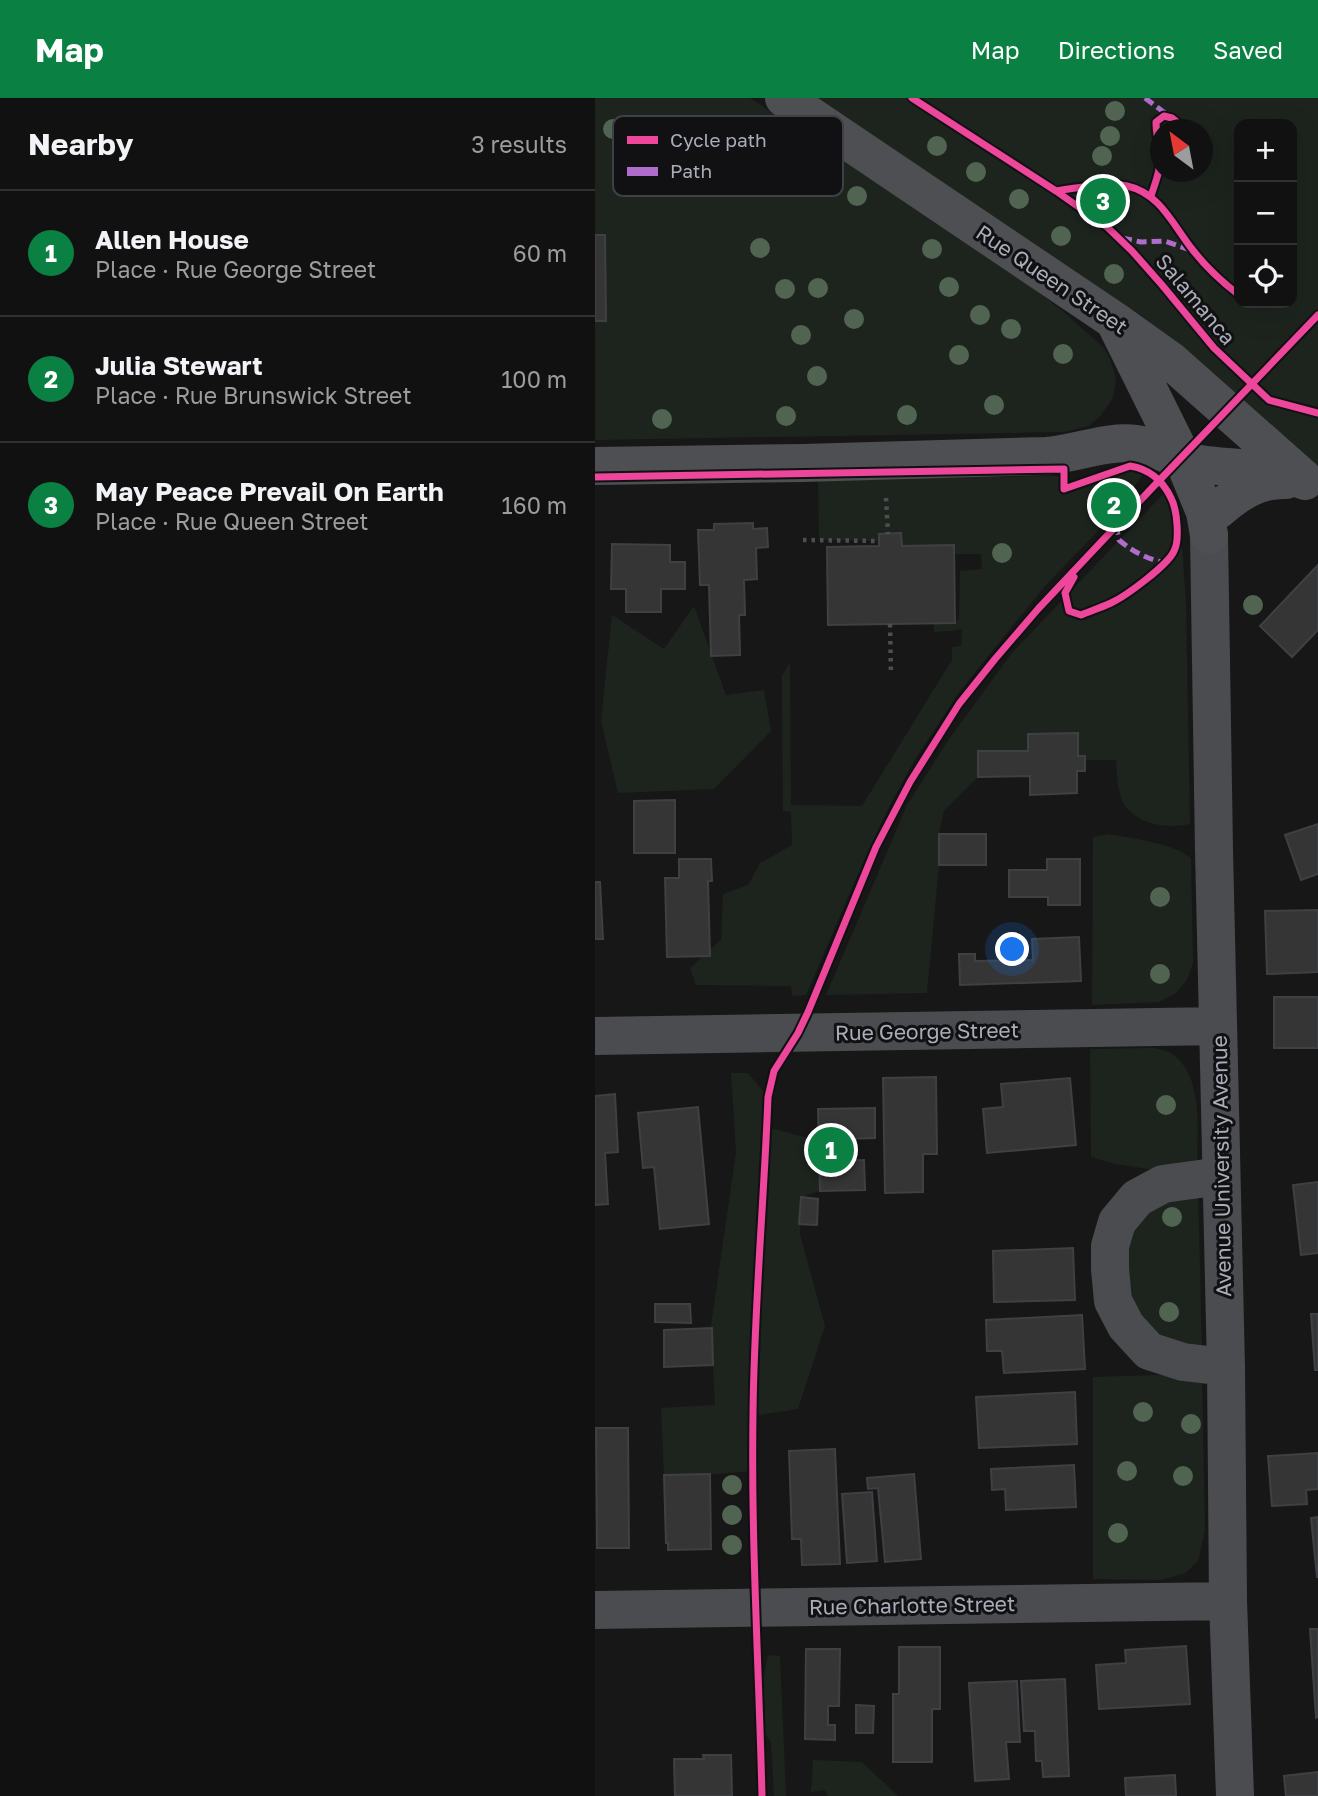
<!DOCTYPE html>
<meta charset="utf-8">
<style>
body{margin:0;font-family:"Golos Text",sans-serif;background:#1e1f1f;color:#f1f3f6}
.controls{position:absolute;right:21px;top:21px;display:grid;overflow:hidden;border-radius:14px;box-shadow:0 7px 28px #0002}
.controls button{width:63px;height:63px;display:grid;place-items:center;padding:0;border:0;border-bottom:2px solid #303131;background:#111;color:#f1f3f6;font:35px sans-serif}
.compass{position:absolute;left:555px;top:21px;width:63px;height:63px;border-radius:50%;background:#111;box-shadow:0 7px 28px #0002;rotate:328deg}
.you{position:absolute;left:418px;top:852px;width:24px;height:24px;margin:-18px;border:5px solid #fff;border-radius:50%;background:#1a73e8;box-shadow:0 0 0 10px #1a73e833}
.badge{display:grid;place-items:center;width:46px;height:46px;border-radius:50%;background:#0b8043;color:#fff;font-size:23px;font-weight:700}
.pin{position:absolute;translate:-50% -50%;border:4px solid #fff;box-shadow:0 2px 7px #0006}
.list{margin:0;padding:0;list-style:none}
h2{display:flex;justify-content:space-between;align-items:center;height:91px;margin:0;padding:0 28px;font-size:30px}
h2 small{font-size:23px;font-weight:400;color:#9c9d9f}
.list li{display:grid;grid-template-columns:46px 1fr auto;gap:21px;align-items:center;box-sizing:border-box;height:126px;padding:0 28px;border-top:2px solid #303131}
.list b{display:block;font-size:26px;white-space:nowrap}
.list p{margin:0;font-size:23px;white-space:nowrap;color:#9c9d9f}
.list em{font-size:23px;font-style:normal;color:#9c9d9f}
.icon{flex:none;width:38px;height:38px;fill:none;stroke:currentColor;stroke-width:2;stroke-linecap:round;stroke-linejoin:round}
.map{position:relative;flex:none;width:723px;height:1698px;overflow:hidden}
header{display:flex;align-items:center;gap:42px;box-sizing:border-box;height:98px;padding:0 35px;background:#0b8043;color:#fff}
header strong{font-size:33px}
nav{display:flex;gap:38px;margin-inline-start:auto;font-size:24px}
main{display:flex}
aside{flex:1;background:#111}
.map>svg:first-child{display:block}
.green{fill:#1d241e;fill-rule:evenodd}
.building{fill:#353536;stroke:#3f4043;stroke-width:2}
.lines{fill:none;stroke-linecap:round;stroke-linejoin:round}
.path{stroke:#4d4e52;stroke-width:4.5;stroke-dasharray:3.5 5;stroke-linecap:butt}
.minor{stroke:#4b4c50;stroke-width:38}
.major{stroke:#4d4f52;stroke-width:38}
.quiet{stroke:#b06ccc;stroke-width:5;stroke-dasharray:10 5;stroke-linecap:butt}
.cycleway-casing{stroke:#111113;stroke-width:11}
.cycleway{stroke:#ed469a;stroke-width:7}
.tree{fill:#506451}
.labels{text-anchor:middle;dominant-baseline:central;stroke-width:6;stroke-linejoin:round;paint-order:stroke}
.street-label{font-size:21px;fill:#a8adb8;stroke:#111113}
.key{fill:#111113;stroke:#3e4045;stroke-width:2}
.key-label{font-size:19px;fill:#a8adb8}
</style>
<header>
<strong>Map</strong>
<nav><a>Map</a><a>Directions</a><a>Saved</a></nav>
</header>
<main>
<aside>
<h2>Nearby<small>3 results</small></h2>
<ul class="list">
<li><span class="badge">1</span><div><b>Allen House</b><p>Place · Rue George Street</p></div><em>60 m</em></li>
<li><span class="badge">2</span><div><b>Julia Stewart</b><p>Place · Rue Brunswick Street</p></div><em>100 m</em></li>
<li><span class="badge">3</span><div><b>May Peace Prevail On Earth</b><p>Place · Rue Queen Street</p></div><em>160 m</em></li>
</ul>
</aside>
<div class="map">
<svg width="723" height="1698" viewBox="0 0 723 1698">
<rect width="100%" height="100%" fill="#171717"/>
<path class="green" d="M0 0H155L421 177 469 214 509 250 515 261 521 280 518 300 506 317 494 328 469 334 0 342V223L11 222 10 137H0Z
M187 0H723V393ZM644 26H697V205H644ZM566 32H608V74H566Z
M535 368 545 370 550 373 531 400 503 433 450 488 365 593 319 663 294 709 267 767 211 897 197 898 196 888 101 887 95 870 126 842 128 796 153 787 165 765 197 747 196 714 188 713 187 592V578L195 565 196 707 267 708 357 562V549L366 548 367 531 356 533 339 534V525H360L364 521 365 473 387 471 386 456H359V447L307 448 306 435 284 436V443L224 442 223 381 469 378 470 391Z
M572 392 580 409 581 450 587 448 591 505 595 726C573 731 542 727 529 706 522 693 522 676 521 662H490V658H483L482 635 433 636V653H383V679L349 713 344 735V767L332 895 231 897 312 707 354 641 417 555Z
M99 508 131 597 169 592 176 633 119 691 23 695 6 623 17 517 69 551Z
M513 736C539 741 575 744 596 760L598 865 592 882 580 896 564 904 497 907 498 739Z
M559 950C564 951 570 952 574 954 610 974 602 1036 602 1071L572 1074 521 1066 496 1059 495 951Z
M136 975H153L173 999 172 1029 224 1043 225 1093 206 1099 205 1136 230 1228 203 1311 158 1318V1373L122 1376 69 1377 66 1310 120 1307 116 1228 141 1054Z
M603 1087 607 1253 546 1235 524 1161 546 1108Z
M598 1276 607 1281 610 1433 603 1463 590 1475 567 1482 498 1481V1279Z
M173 1557 185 1558 191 1698H179L176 1644 160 1622Z
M218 1662 267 1664 303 1698H233L230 1692 216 1694Z"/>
<path class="building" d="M0 137H10L11 223H0Z
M158 425V431L172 430 173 449 161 450 162 481 149 482 150 517H144L145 557 116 558 114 487H105L103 432H119V426Z
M306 435 307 448 359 447 360 525 233 527 232 449 284 448V436Z
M17 446 75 447V464H90V491H66V514H31V491H16Z
M723 467V532L697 559 665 528Z
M483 635V658H490V673H482V695L435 697V678L383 679V653H433V636Z
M80 702V755H39V703Z
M723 726V776L706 782 690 737Z
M344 736H391V767H344Z
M84 761H116L117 783H113L115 858 72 859 70 780H84Z
M452 761H485V807H453V799H414V772H452Z
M0 784H5L8 841H0Z
M723 812V874L672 876 670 813Z
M484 839 486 883 365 887 364 856H380V863L438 862 437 841Z
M679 899H723V950H679Z
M341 979 342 1056H328V1094L290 1095 288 980Z
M475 980 481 1047 392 1055 388 1011 408 1009 406 986Z
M20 996 23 1054 10 1055 13 1106 0 1107V998Z
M103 1009 114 1126 65 1131 59 1069 48 1070 43 1015Z
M280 1010V1040L248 1041 249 1063 269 1062 270 1092 225 1093 223 1011Z
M723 1084V1155L706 1157 698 1087Z
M206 1099 223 1101 222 1127 204 1126Z
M478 1150 480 1202 399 1204 398 1153Z
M60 1206H95L96 1225 60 1224Z
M716 1216H723V1272H720Z
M487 1217 490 1271 409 1275 407 1253H392L391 1222Z
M117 1230 118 1267 69 1269V1232Z
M480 1294 482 1346 384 1350 381 1299Z
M1 1330H33L34 1450H2Z
M240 1351 245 1466 207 1467 206 1441H197L194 1353Z
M723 1355V1391L711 1392 712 1406 677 1408 673 1358Z
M479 1367 481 1409 411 1412 410 1391 397 1392 396 1371Z
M115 1376 116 1451 73 1452V1445H71L69 1377Z
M319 1376 326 1461 290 1464 283 1390 273 1391 272 1380Z
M277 1394 282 1463 252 1465 247 1396Z
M723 1419V1479H722L716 1420Z
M715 1531H723V1619L721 1620Z
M591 1548 595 1606 504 1611 501 1567 531 1565 530 1552Z
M304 1549H345V1611H337V1664H298V1596H304Z
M211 1551H245L244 1608H233V1627H240V1642L210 1641Z
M470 1581 474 1678 448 1679 447 1663H441L440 1633H429L426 1583Z
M422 1583 425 1644H411L414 1681 380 1683 374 1585Z
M261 1607 279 1608 278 1635H261Z
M108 1657H136L137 1698H80L79 1661H109Z
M723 1674V1698H691L689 1678Z
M580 1677 581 1698H531L530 1680Z"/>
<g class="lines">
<path class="path" d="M291 400 293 436
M208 442 284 443
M295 526 296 577"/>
<path class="minor" d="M614 437 619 752 631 1269 633 1503 640 1698
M0 938 623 928
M626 1078 568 1086 542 1100 522 1124 515 1148V1171L518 1203 531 1228 554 1253 588 1264 631 1269
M0 1512 633 1503"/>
<path class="major" d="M189 0 520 223 576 263 708 380
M522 228 589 363 610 414 614 437
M0 368 208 365 451 358C481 356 511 342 542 346 560 348 575 360 593 364 623 370 654 369 685 375 693 376 702 380 710 383
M623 412C644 394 663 381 691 382"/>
<path class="quiet" d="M550 0 574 18
M527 140 546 144 570 143 595 152
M521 427 524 442C538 454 554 462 572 465"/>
<defs>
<path id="cycleway" d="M317 0 461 93 512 129 537 153 567 187 619 250 674 302 723 315
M461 93C479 90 515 84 532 88 565 95 578 127 597 151 610 168 627 184 644 197
M556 98C560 85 566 72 565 59 564 47 561 36 561 24L569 18 577 20 592 32
M0 379 469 371V391L535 368C554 371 568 383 576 400 582 411 585 442 579 453 573 467 531 498 516 505 507 509 496 513 486 517L474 513 470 495 479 479
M167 1698C164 1571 156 1444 158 1316 159 1210 169 1104 173 999L179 973 203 935 213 914 281 749 315 684 364 606 400 561 443 511 557 390 723 217"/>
</defs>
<use href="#cycleway" class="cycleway-casing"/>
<use href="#cycleway" class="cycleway"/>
</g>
<g class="tree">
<circle cx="520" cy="13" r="10"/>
<circle cx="18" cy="31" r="10"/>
<circle cx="515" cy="38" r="10"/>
<circle cx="342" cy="48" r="10"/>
<circle cx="507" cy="58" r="10"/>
<circle cx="381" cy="74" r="10"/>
<circle cx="262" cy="98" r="10"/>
<circle cx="424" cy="101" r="10"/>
<circle cx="466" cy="138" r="10"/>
<circle cx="165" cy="150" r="10"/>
<circle cx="337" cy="151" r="10"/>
<circle cx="519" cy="176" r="10"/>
<circle cx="354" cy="189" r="10"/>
<circle cx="223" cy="190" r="10"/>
<circle cx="190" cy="191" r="10"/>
<circle cx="385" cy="217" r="10"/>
<circle cx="259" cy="221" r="10"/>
<circle cx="416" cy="231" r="10"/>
<circle cx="206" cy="237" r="10"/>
<circle cx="468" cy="256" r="10"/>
<circle cx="364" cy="257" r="10"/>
<circle cx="222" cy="278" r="10"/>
<circle cx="399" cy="307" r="10"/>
<circle cx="312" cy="317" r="10"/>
<circle cx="191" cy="318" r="10"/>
<circle cx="67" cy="321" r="10"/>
<circle cx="518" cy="391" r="10"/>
<circle cx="407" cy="455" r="10"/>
<circle cx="658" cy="507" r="10"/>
<circle cx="565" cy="799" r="10"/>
<circle cx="565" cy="876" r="10"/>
<circle cx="571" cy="1007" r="10"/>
<circle cx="577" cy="1119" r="10"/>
<circle cx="574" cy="1214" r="10"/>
<circle cx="548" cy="1314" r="10"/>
<circle cx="596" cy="1326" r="10"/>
<circle cx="532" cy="1373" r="10"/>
<circle cx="588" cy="1378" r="10"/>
<circle cx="137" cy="1387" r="10"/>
<circle cx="137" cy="1417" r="10"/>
<circle cx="523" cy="1435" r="10"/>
<circle cx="137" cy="1447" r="10"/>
</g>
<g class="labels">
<g class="street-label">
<text transform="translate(457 181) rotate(34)">Rue Queen Street</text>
<text transform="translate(601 201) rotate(50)">Salamanca</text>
<text transform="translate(332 933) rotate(-1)">Rue George Street</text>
<text transform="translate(626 1068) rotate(-91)">Avenue University Avenue</text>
<text transform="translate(317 1507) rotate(-1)">Rue Charlotte Street</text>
</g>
</g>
<rect x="18" y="18" width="230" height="80" rx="10" class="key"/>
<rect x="32" y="38" width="31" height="8" fill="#ed469a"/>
<rect x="32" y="69" width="31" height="9" fill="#b06ccc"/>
<g class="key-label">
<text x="75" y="49">Cycle path</text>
<text x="75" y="80">Path</text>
</g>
</svg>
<div class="controls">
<button>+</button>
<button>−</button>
<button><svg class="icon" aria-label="locate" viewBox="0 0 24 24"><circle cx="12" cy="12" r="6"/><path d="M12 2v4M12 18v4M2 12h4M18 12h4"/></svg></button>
</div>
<svg class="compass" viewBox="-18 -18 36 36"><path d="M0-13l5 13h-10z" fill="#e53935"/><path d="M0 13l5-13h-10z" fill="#9c9d9f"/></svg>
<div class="you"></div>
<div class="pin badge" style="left:236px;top:1052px">1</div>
<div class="pin badge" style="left:519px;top:407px">2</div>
<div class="pin badge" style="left:508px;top:103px">3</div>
</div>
</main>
